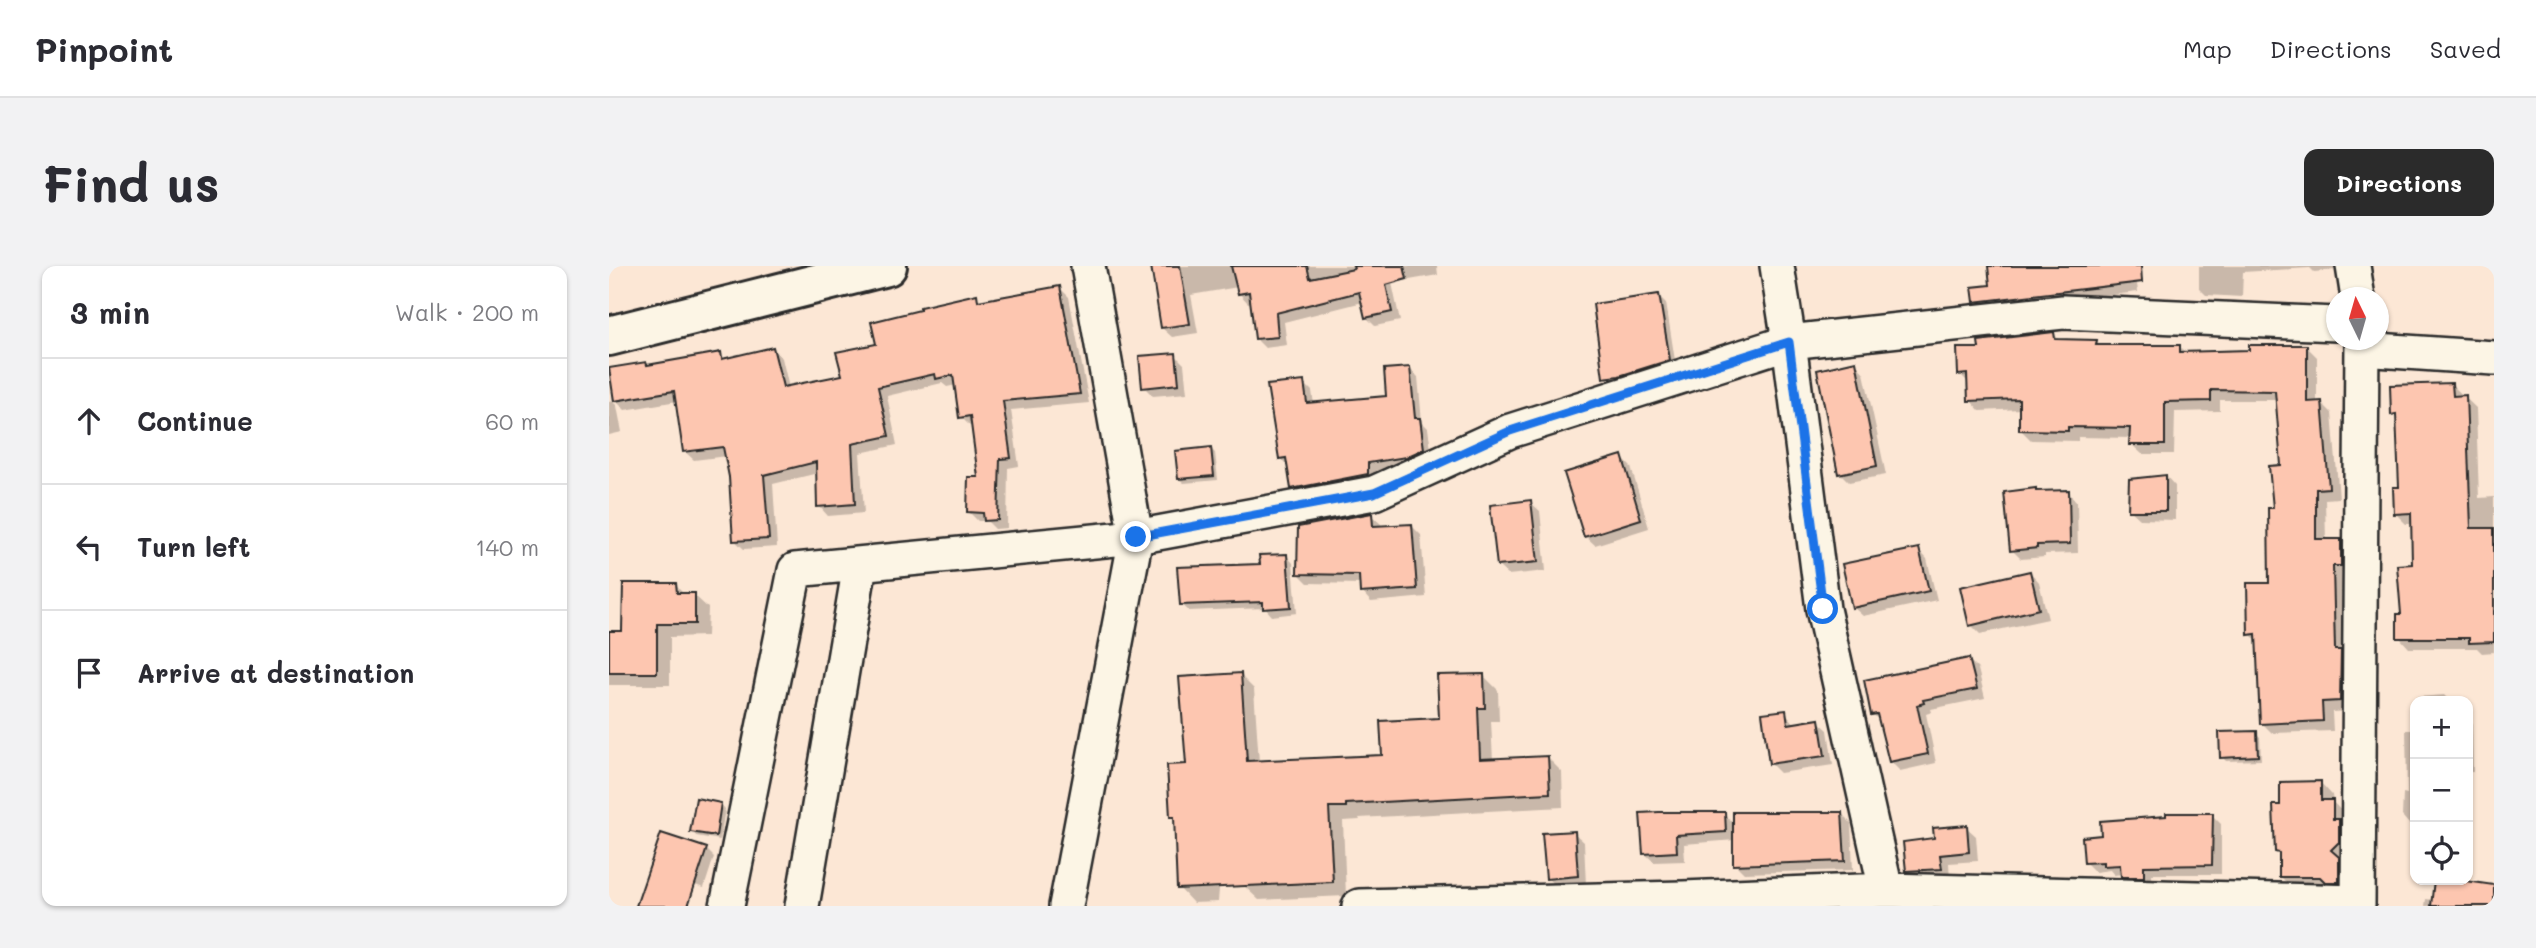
<!DOCTYPE html>
<meta charset="utf-8">
<style>
body{margin:0;font-family:Mali,sans-serif;background:#f2f2f3;color:#2b2b33}
.controls{position:absolute;right:21px;bottom:21px;display:grid;overflow:hidden;border-radius:14px;box-shadow:0 2px 5px #0004}
.controls button{width:63px;height:63px;display:grid;place-items:center;padding:0;border:0;border-bottom:2px solid #e1e1e2;background:#fff;color:#2b2b33;font:35px sans-serif}
.compass{position:absolute;left:1717px;top:21px;width:63px;height:63px;border-radius:50%;background:#fff;box-shadow:0 2px 5px #0004;rotate:355deg}
.stop{position:absolute;width:21px;height:21px;margin:-16px;border:5px solid #1a73e8;border-radius:50%;background:#fff}
.stop.end{background:#1a73e8;border-color:#fff;box-shadow:0 2px 7px #0008}
.list{margin:0;padding:0;list-style:none}
h2{display:flex;justify-content:space-between;align-items:center;height:91px;margin:0;padding:0 28px;font-size:30px}
h2 small{font-size:23px;font-weight:400;color:#7c7c81}
.list li{display:grid;grid-template-columns:46px 1fr auto;gap:21px;align-items:center;box-sizing:border-box;height:126px;padding:0 28px;border-top:2px solid #e1e1e2}
.list b{display:block;font-size:26px;white-space:nowrap}
.list em{font-size:23px;font-style:normal;color:#7c7c81}
.icon{flex:none;width:38px;height:38px;fill:none;stroke:currentColor;stroke-width:2;stroke-linecap:round;stroke-linejoin:round}
.map{position:relative;flex:none;width:1885px;height:640px;overflow:hidden;border-radius:14px}
header{display:flex;align-items:center;gap:42px;box-sizing:border-box;height:98px;padding:0 35px;background:#fff;border-bottom:2px solid #e1e1e2}
header strong{font-size:33px}
nav{display:flex;gap:38px;margin-inline-start:auto;font-size:24px}
.intro{display:flex;align-items:center;justify-content:space-between;box-sizing:border-box;height:168px;padding:0 42px}
h1{margin:0;font-size:49px}
.button{padding:18px 32px;border-radius:14px;background:#2b2b2b;color:#fff;font-size:24px;font-weight:700}
main{display:flex;gap:42px;padding:0 42px}
aside{flex:1;background:#fff;border-radius:14px;box-shadow:0 2px 5px #0004}
.map>svg:first-child{display:block}
.shadow{fill:#0003}
.building{fill:#fdc6b0;stroke:#2b2b2b;stroke-width:2}
.lines{fill:none;stroke-linecap:round;stroke-linejoin:round}
.minor-casing{stroke:#2b2b2b;stroke-width:38}
.major-casing{stroke:#2b2b2b;stroke-width:44}
.minor{stroke:#fcf5e5;stroke-width:33}
.major{stroke:#fcf5e5;stroke-width:38}
.route{stroke:#1a73e8;stroke-width:9}
</style>
<header>
<strong>Pinpoint</strong>
<nav><a>Map</a><a>Directions</a><a>Saved</a></nav>
</header>
<div class="intro"><h1>Find us</h1><a class="button">Directions</a></div>
<main>
<aside>
<h2>3 min<small>Walk · 200 m</small></h2>
<ul class="list">
<li><svg class="icon" aria-label="ahead" viewBox="0 0 24 24"><path d="M12 20V5M6 11l6-6 6 6"/></svg><div><b>Continue</b></div><em>60 m</em></li>
<li><svg class="icon" aria-label="left" viewBox="0 0 24 24"><path d="M17 20v-9H6M10 6l-5 5 5 5"/></svg><div><b>Turn left</b></div><em>140 m</em></li>
<li><svg class="icon" aria-label="arrive" viewBox="0 0 24 24"><path d="M6 21V4h12l-3 4 3 4H6"/></svg><div><b>Arrive at destination</b></div></li>
</ul>
</aside>
<div class="map">
<svg width="1885" height="640" viewBox="0 0 1885 640">
<rect width="100%" height="100%" fill="#fce7d5"/>
<filter id="ink" filterUnits="userSpaceOnUse"><feTurbulence type="fractalNoise" baseFrequency=".0143" numOctaves="2"/><feDisplacementMap in="SourceGraphic" scale="14" xChannelSelector="R" yChannelSelector="G"/><feConvolveMatrix kernelMatrix="1 2 1 2 8 2 1 2 1" color-interpolation-filters="sRGB"/></filter>
<g filter="url(#ink)">
<path class="shadow" d="M543 0H828L829 9 783 17 791 55 766 60 757 51 754 36 675 56 678 79 656 82 647 73 643 36 639 37 630 27 629 21 582 29 589 67 563 71 553 62Z
M1381 0H1526L1529 26 1375 44 1366 36 1383 20Z
M1590 0H1727V4L1705 6 1701 2 1634 6 1633 31 1597 29 1590 22Z
M451 22 460 31 480 137 402 144 410 200 399 202 398 262 386 263 378 255H369L360 246 371 213 364 160H361L352 151 347 119 338 121 333 117 278 130 288 179 251 187 255 247 219 250 210 240 209 207 164 218 168 281 135 283 125 274 122 211 118 190 85 194 75 185 68 135 16 144 7 135 13 166 0 169V136L3 135 7 139 1 104 111 88 117 94 164 82 173 92 180 122 235 111 269 79 367 30 373 36Z
M1050 30 1057 37 1067 101 1003 118 996 111Z
M1445 68 1451 75 1487 76 1492 80H1570L1577 87 1642 85 1697 80 1708 91V137L1712 136 1723 147 1730 232 1716 233 1717 275 1732 274 1742 285V309H1733L1736 390 1741 445 1723 446 1724 465 1663 467 1653 457 1649 376 1641 368 1662 318 1666 243 1673 200 1669 134H1611V145L1566 146 1565 188H1533L1522 178V172L1469 171V175L1422 174 1412 164V143L1371 145 1361 134 1360 117 1351 108 1372 83Z
M566 89 575 98 578 127 544 130 535 121Z
M1246 97 1255 107 1277 209 1240 216 1231 207Z
M801 103 809 111 813 156 819 162 823 191 806 199 766 205 767 217 692 230 684 222 681 202 671 192 695 117 703 125 705 138 779 132Z
M1843 119 1867 142 1870 232 1885 231V386L1873 387 1868 382H1800L1790 371 1805 299 1804 258H1797L1786 247 1792 223 1789 153 1784 148Z
M602 183 606 187 609 214 575 217 570 213Z
M1012 191 1022 201 1040 262 986 279 976 270Z
M1557 210 1566 220V254L1531 253 1521 244Z
M1426 224 1429 227 1459 226 1468 236 1469 287 1436 288V291L1412 293 1403 284Z
M921 236 931 245 937 305 899 309 889 300Z
M762 249 772 258V261L802 259 812 269 817 331 762 336 753 326 752 318 699 317 690 308Z
M1309 283 1318 293 1328 334 1254 350 1244 341Z
M677 289 684 297 688 347 663 350 656 342 580 345 572 338Z
M1421 306 1430 316 1439 353 1371 368 1362 359Z
M66 319 76 329H85L99 342 98 370 61 371V419H0V367H15Z
M1360 394 1369 403 1376 432 1322 443 1323 446 1317 448 1327 497 1291 505 1281 495 1272 457 1264 448Z
M631 409 645 423 650 496 775 491 831 454 875 410 889 424 890 455H882L884 495 939 492 953 506 954 541 750 552 751 554 734 555 737 630 650 634 635 620 618 524 609 636 584 637 570 622 566 554 563 550 579 499Z
M1835 429 1841 435H1808V431Z
M1176 446 1186 458 1209 455 1219 464 1224 499 1171 507 1162 498Z
M1859 453 1863 457 1864 506H1859Z
M1797 464H1806V558H1800L1793 550 1794 527 1798 528Z
M1647 467 1651 471 1652 494 1617 495 1613 491Z
M1711 516 1723 529 1724 536 1735 548 1741 628 1684 623 1672 611V590L1667 586 1673 541Z
M112 538 116 543 111 574 87 570 83 565Z
M1033 548H1115L1126 558 1233 548 1242 557 1244 604 1135 607 1126 598V574L1075 578 1076 595 1045 596 1035 587Z
M1603 549 1612 558V608H1543V620L1523 619 1513 608 1505 609 1501 604 1486 606 1477 597Z
M1357 561 1367 570 1369 595 1340 597 1341 612 1308 614 1298 604 1326 574Z
M965 567 975 576 977 619 948 621 938 612Z
M97 583 105 591 95 622 77 616Z
M1827 614 1885 620V640H1816L1817 633 1825 634Z"/>
<path class="building" d="M542 0H571L581 58 552 62Z
M622 0H698L701 12 745 3 744 0H795L798 13 777 19 783 46 756 52 750 26 667 47 669 71 646 73 640 26 629 28Z
M1379 0H1532L1533 16 1365 36 1363 21 1381 19Z
M451 20 471 128 394 135 402 192 391 193 389 254 375 255 374 247 358 246 359 211H369L361 150 350 152 344 109 327 113 326 108 269 121 280 170 243 178 246 238 208 241 207 196 155 209 160 273 124 275 120 211 114 181 74 186 65 125 5 135 0 102 37 96 38 99 112 86 113 93 164 81 174 121 233 109 227 86 267 78 262 56 311 44V41L368 28 369 35Z
M1050 28 1061 94 1010 110 994 112 984 38Z
M1445 66 1446 73 1488 74 1487 79H1571V86L1640 84V79H1698V136L1713 135 1720 222 1707 223V273H1732V300H1724L1726 384H1732L1731 435 1713 436 1714 455 1651 458 1647 368 1639 369 1638 317H1660L1659 242H1664L1660 200 1672 199 1666 125 1602 124V135L1556 136V179H1520L1521 162 1459 161V165L1410 164V133L1359 135 1358 108 1349 109 1348 82H1370L1369 75Z
M567 87 570 118 533 122 530 90Z
M1247 95 1268 200 1229 208 1208 104Z
M801 101 806 152H811L815 183 797 191 759 197V208L682 223 677 192 670 193 658 119 695 115 698 137 777 130 775 103Z
M1843 117 1844 130 1857 129 1862 262H1885V376L1860 377V372H1788V348H1792L1788 299 1803 298 1802 247 1785 248 1784 221H1790L1787 148 1782 149 1781 119Z
M602 181 605 210 569 213 566 185Z
M1013 189 1032 253 975 271 955 207Z
M1557 209V245H1519L1520 213Z
M1427 222V225L1460 224 1461 278 1428 279V282L1401 285 1395 226Z
M922 234 929 296 888 300 881 239Z
M763 247 764 260 803 258 808 323 751 327 750 309 688 308 689 261Z
M1310 282 1320 325 1243 342 1233 298Z
M678 288 682 341 654 343V336L571 339 568 301 651 298 650 289Z
M1421 305 1430 343 1360 360 1351 321Z
M14 317H67L68 327H86V358H48V407H0V365H13Z
M1360 392 1368 423 1314 434 1315 437 1308 439 1319 488 1280 496 1268 448 1262 449 1255 414Z
M632 407 638 495 773 489 771 455 830 452 828 409 875 408 876 442H869L871 493 939 490 941 527 737 538V541H720L724 616 568 623 565 551H561L558 499 577 498 570 411Z
M1177 444 1179 458 1210 453 1216 490 1160 498 1153 447Z
M1648 465 1649 490 1611 492 1610 466Z
M1712 515V534H1724V553H1730V576L1722 584 1730 591V616H1716L1711 611H1670V587L1666 586 1664 539H1671V516Z
M87 532 112 537 107 570 81 566Z
M1050 546H1116L1117 566 1067 569 1068 586 1034 588 1031 547Z
M1124 546H1233L1236 595 1124 599Z
M1557 547H1604L1603 599 1535 600V611H1512L1511 599 1494 600V596L1475 597 1473 571 1492 569 1491 555 1557 550Z
M1358 559 1360 586 1331 589 1333 603 1297 605 1294 576 1325 572 1324 562Z
M966 565 969 610 937 613 933 567Z
M52 567 98 582 79 640H27Z
M1825 614H1850L1885 619V640H1822Z"/>
<g class="lines">
<defs>
<path id="minor" d="M1168 0 1180 76 1214 343 1277 624 1749 636
M1744 0 1749 32
M1753 83 1885 92
M118 640 186 304 527 271 765 227 901 165 1180 76 1454 46 1728 58
M193 640 251 299
M457 640 527 271 479 0
M750 640 1074 632 1277 624
M1749 640 1753 74"/>
<path id="major" d="M0 70 278 0"/>
</defs>
<use href="#minor" class="minor-casing"/>
<use href="#major" class="major-casing"/>
<use href="#minor" class="minor"/>
<use href="#major" class="major"/>
</g>
</g>
<g class="lines" filter="url(#ink)">
<path class="route" d="M527 271 765 227 901 165 1180 76 1214 343"/>
</g>
</svg>
<div class="controls">
<button>+</button>
<button>−</button>
<button><svg class="icon" aria-label="locate" viewBox="0 0 24 24"><circle cx="12" cy="12" r="6"/><path d="M12 2v4M12 18v4M2 12h4M18 12h4"/></svg></button>
</div>
<svg class="compass" viewBox="-18 -18 36 36"><path d="M0-13l5 13h-10z" fill="#e53935"/><path d="M0 13l5-13h-10z" fill="#7c7c81"/></svg>
<div class="stop" style="left:1214px;top:343px"></div>
<div class="stop end" style="left:527px;top:271px"></div>
</div>
</main>
